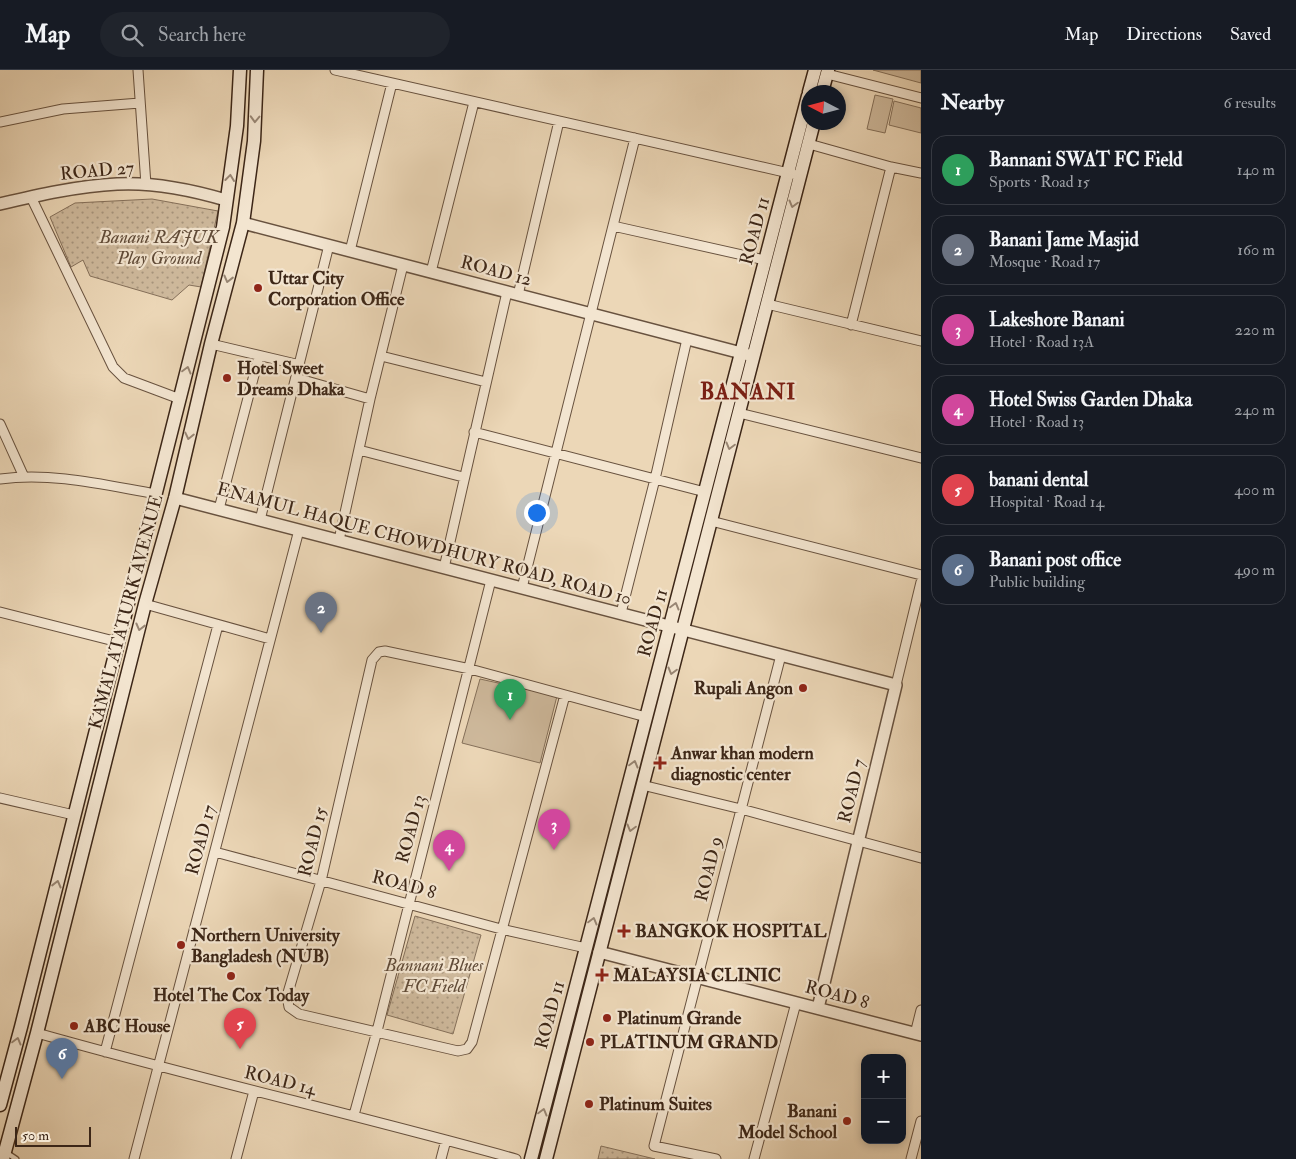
<!DOCTYPE html>
<meta charset="utf-8">
<style>
body{margin:0;font-family:"IM FELL Double Pica",serif;background:#20242c;color:#f1f3f6}
.controls{position:absolute;right:15px;bottom:15px;display:grid;overflow:hidden;border-radius:10px;box-shadow:0 2px 8px #0003}
.controls button{width:45px;height:45px;display:grid;place-items:center;padding:0;border:0;border-bottom:1px solid #363941;background:#171b24;color:#f1f3f6;font:25px sans-serif}
.compass{position:absolute;left:801px;top:15px;width:45px;height:45px;border-radius:50%;background:#171b24;box-shadow:0 2px 8px #0003;rotate:276deg}
.scale{position:absolute;left:15px;bottom:12px;width:76px;box-sizing:border-box;padding-left:5px;border:2px solid #3c2617;border-top:0;font-size:14px;line-height:18px;white-space:nowrap;color:#3c2617;-webkit-text-stroke:4px #f3e5d0;paint-order:stroke}
.you{position:absolute;left:536px;top:442px;width:18px;height:18px;margin:-12px;border:4px solid #fff;border-radius:50%;background:#1a73e8;box-shadow:0 0 0 8px #1a73e833}
.badge{display:grid;place-items:center;width:32px;height:32px;border-radius:50%;background:#db2777;color:#fff;font-size:16px;font-weight:700}
.pin{position:absolute;translate:-50% -41px;filter:drop-shadow(0 1px 2px #0008)}
.pin::after{content:'';position:absolute;top:26px;width:18px;height:15px;background:inherit;clip-path:polygon(0 0,100% 0,50% 100%)}
.list{margin:0;padding:0;list-style:none}
h2{display:flex;justify-content:space-between;align-items:center;height:65px;margin:0;padding:0 20px;font-size:21px}
h2 small{font-size:16px;font-weight:400;color:#9ea1a6}
.list li{display:grid;grid-template-columns:32px 1fr auto;gap:15px;align-items:center;box-sizing:border-box;height:70px;margin:0 10px 10px;padding:0 10px;border:1px solid #363941;border-radius:15px}
.list b{display:block;font-size:19px;white-space:nowrap}
.list p{margin:0;font-size:16px;white-space:nowrap;color:#9ea1a6}
.list em{font-size:16px;font-style:normal;color:#9ea1a6}
.icon{flex:none;width:28px;height:28px;fill:none;stroke:currentColor;stroke-width:2;stroke-linecap:round;stroke-linejoin:round}
.map{position:relative;flex:none;width:921px;height:1089px;overflow:hidden}
header{display:flex;align-items:center;gap:30px;box-sizing:border-box;height:70px;padding:0 25px;background:#171b24;border-bottom:1px solid #363941}
header strong{font-size:24px}
nav{display:flex;gap:28px;margin-inline-start:auto;font-size:18px}
.search{width:350px;height:45px;background:#20242c;display:flex;align-items:center;gap:12px;box-sizing:border-box;padding:0 18px;border-radius:28px;color:#9ea1a6;font-size:19px}
main{display:flex}
aside{flex:1;background:#171b24}
.map>svg:first-child{display:block}
.grass{fill:url(#grass-dots);stroke:#85705a}
.pitch{fill:#ceb99c;stroke:#85705a}
.lines{fill:none;stroke-linecap:round;stroke-linejoin:round}
.service-casing{stroke:#68523f;stroke-width:7}
.minor-casing{stroke:#68523f;stroke-width:11}
.tertiary-casing{stroke:#68523f;stroke-width:14}
.secondary-casing{stroke:#3c2617;stroke-width:15}
.service{stroke:#f3e5d0;stroke-width:4.5}
.minor{stroke:#f3e5d0;stroke-width:9}
.tertiary{stroke:#f3e5d0;stroke-width:11}
.secondary{stroke:#f3e5d0;stroke-width:12}
.oneway{stroke:#988674}
.poi-dot{fill:#8f2418;stroke:#f3e5d0;stroke-width:2}
.labels{text-anchor:middle;dominant-baseline:central;stroke-width:4.5;stroke-linejoin:round;paint-order:stroke}
.street-label{font-size:18px;fill:#3c2617;stroke:#f3e5d0}
.park-label{font-size:18px;font-style:italic;fill:#604b38;stroke:#f3e5d0}
.poi-label{font-size:18px;font-weight:bold;fill:#3c2617;stroke:#f3e5d0;text-anchor:start}
.district-label{font-size:22px;font-weight:bold;letter-spacing:1px;fill:#7a1f14;stroke:#f3e5d0}
</style>
<header>
<strong>Map</strong>
<div class="search"><svg class="icon" aria-label="search" viewBox="0 0 24 24"><circle cx="10" cy="10" r="6"/><path d="M15 15l6 6"/></svg>Search here</div>
<nav><a>Map</a><a>Directions</a><a>Saved</a></nav>
</header>
<main>
<div class="map">
<svg width="921" height="1089" viewBox="0 0 921 1089">
<defs>
<pattern id="grass-dots" width="8" height="8" patternUnits="userSpaceOnUse" patternTransform="scale(1.25)"><rect width="8" height="8" fill="#ceb99c"/><path d="M2 2h.1M6 6h.1" fill="none" stroke="#a8967e" stroke-width="1.8" stroke-linecap="round"/></pattern>
</defs>
<rect width="100%" height="100%" fill="#ecd7b7"/>
<filter id="stains"><feTurbulence type="fractalNoise" baseFrequency=".004" numOctaves="4"/><feColorMatrix values="0 0 0 0 .2 0 0 0 0 .09 0 0 0 0 .02 0 0 0 .5 -.17"/></filter>
<radialGradient id="worn" r=".72"><stop offset=".6" stop-color="#630" stop-opacity="0"/><stop offset="1" stop-color="#630" stop-opacity=".3"/></radialGradient>
<path class="grass" d="M152 129 218 141 201 217 189 215 172 230 90 206 83 190 71 197 50 147 75 133Z
M415 846 481 865 453 964 387 945Z
M601 1076 655 1089H598Z"/>
<path class="pitch" d="M873 0H921V13Z
M875 25 893 29 885 63 867 59Z
M894 31 921 38V63L889 55Z
M480 609 557 626 540 693 462 673Z"/>
<g class="lines">
<defs>
<path id="service" d="M7 1083 16 1089"/>
<path id="minor" d="M138 0 146 115
M335 0 793 104
M827 4 921 28
M0 52 63 39 140 33
M809 74 891 97 921 103
M31 127 113 297 124 308 180 329
M613 156 765 190
M350 181 392 13
M431 202 474 32
M518 225 559 51
M767 234 921 271
M851 255 891 97
M211 274 300 295
M381 286 486 312
M296 308 370 329
M739 343 921 388
M0 354 24 407
M474 362 705 422
M359 380 463 407
M0 409C53 402 104 415 156 424
M219 439 259 286
M260 450 329 175
M711 451 921 505
M339 470 370 329 403 195
M444 498 507 222
M522 518 635 68
M145 534 270 569
M0 542 118 572
M621 543 655 409 687 269
M896 615 921 512
M565 625 472 972 467 979 458 981 299 944 289 937 287 926 321 811 372 590 379 582 385 581 470 599 646 647
M642 715 741 739 921 788
M0 728 74 745
M215 782 501 859 586 878
M37 963C196 1008 357 1045 516 1089
M915 964 921 940
M105 982 218 555
M354 1045 377 961 491 510
M134 1089 299 460
M236 1089 254 1021
M441 1089 446 1070
M716 1089 654 1076 781 585
M754 1089 796 933
M911 1089 921 1051"/>
<path id="tertiary" d="M0 134C38 125 78 116 117 114 153 112 192 120 226 130
M243 153 749 285
M175 428 896 615 818 938
M599 882 921 965"/>
<path id="secondary" d="M809 22 815 0
M822 22 828 0
M0 1035 21 957 223 157 237 56 240 0
M3 1089 37 963 145 534 175 428 211 274 243 153 254 71 257 0
M531 1089 808 26
M546 1089 814 52"/>
</defs>
<use href="#service" class="service-casing"/>
<use href="#minor" class="minor-casing"/>
<use href="#tertiary" class="tertiary-casing"/>
<use href="#secondary" class="secondary-casing"/>
<use href="#service" class="service"/>
<use href="#minor" class="minor"/>
<use href="#tertiary" class="tertiary"/>
<use href="#secondary" class="secondary"/>
</g>
<defs><path id="oneway-chevron" d="M-2-3.5L2.5 0L-2 3.5" fill="none" stroke-width="1.6" stroke-linecap="round" stroke-linejoin="round" transform="scale(1.25)"/></defs>
<g class="oneway">
<use href="#oneway-chevron" transform="translate(255 49) rotate(92)"/>
<use href="#oneway-chevron" transform="translate(230 108) rotate(-83)"/>
<use href="#oneway-chevron" transform="translate(793 134) rotate(105)"/>
<use href="#oneway-chevron" transform="translate(228 209) rotate(104)"/>
<use href="#oneway-chevron" transform="translate(187 300) rotate(-75)"/>
<use href="#oneway-chevron" transform="translate(189 366) rotate(103)"/>
<use href="#oneway-chevron" transform="translate(730 376) rotate(105)"/>
<use href="#oneway-chevron" transform="translate(675 536) rotate(-75)"/>
<use href="#oneway-chevron" transform="translate(140 557) rotate(104)"/>
<use href="#oneway-chevron" transform="translate(672 601) rotate(105)"/>
<use href="#oneway-chevron" transform="translate(634 694) rotate(-75)"/>
<use href="#oneway-chevron" transform="translate(631 758) rotate(105)"/>
<use href="#oneway-chevron" transform="translate(57 814) rotate(-76)"/>
<use href="#oneway-chevron" transform="translate(593 851) rotate(-75)"/>
<use href="#oneway-chevron" transform="translate(17 971) rotate(-75)"/>
<use href="#oneway-chevron" transform="translate(543 1042) rotate(-75)"/>
</g>
<g class="poi-dot">
<circle cx="258" cy="218" r="5"/>
<circle cx="227" cy="308" r="5"/>
<circle cx="803" cy="618" r="5"/>
<path d="M657.5 685.5h5v5h5v5h-5v5h-5v-5h-5v-5h5z"/>
<path d="M621.5 853.5h5v5h5v5h-5v5h-5v-5h-5v-5h5z"/>
<circle cx="181" cy="875" r="5"/>
<path d="M599.5 897.5h5v5h5v5h-5v5h-5v-5h-5v-5h5z"/>
<circle cx="231" cy="906" r="5"/>
<circle cx="607" cy="948" r="5"/>
<circle cx="74" cy="956" r="5"/>
<circle cx="590" cy="972" r="5"/>
<circle cx="589" cy="1034" r="5"/>
<circle cx="847" cy="1051" r="5"/>
</g>
<g class="labels">
<g class="street-label">
<text transform="translate(97 101) rotate(-5)">ROAD 27</text>
<text transform="translate(755 161) rotate(-75)">ROAD 11</text>
<text transform="translate(496 201) rotate(15)">ROAD 12</text>
<text transform="translate(424 474) rotate(15)">ENAMUL HAQUE CHOWDHURY ROAD, ROAD 10</text>
<text transform="translate(126 542) rotate(-75)">KAMAL ATATURK AVENUE</text>
<text transform="translate(653 553) rotate(-75)">ROAD 11</text>
<text transform="translate(852 721) rotate(-76)">ROAD 7</text>
<text transform="translate(411 759) rotate(-75)">ROAD 13</text>
<text transform="translate(201 770) rotate(-75)">ROAD 17</text>
<text transform="translate(313 772) rotate(-76)">ROAD 15</text>
<text transform="translate(709 799) rotate(-76)">ROAD 9</text>
<text transform="translate(404 815) rotate(15)">ROAD 8</text>
<text transform="translate(837 925) rotate(15)">ROAD 8</text>
<text transform="translate(550 945) rotate(-75)">ROAD 11</text>
<text transform="translate(280 1011) rotate(14)">ROAD 14</text>
</g>
<g class="park-label">
<text x="159" y="167">Banani RAJUK<tspan x="159" dy="21">Play Ground</tspan></text>
<text x="434" y="895">Bannani Blues<tspan x="434" dy="21">FC Field</tspan></text>
</g>
<g class="poi-label">
<text x="268" y="208">Uttar City<tspan x="268" dy="21">Corporation Office</tspan></text>
<text x="237" y="298">Hotel Sweet<tspan x="237" dy="21">Dreams Dhaka</tspan></text>
<text x="793" y="618" text-anchor="end">Rupali Angon</text>
<text x="671" y="683">Anwar khan modern<tspan x="671" dy="21">diagnostic center</tspan></text>
<text x="635" y="861">BANGKOK HOSPITAL</text>
<text x="191" y="865">Northern University<tspan x="191" dy="21">Bangladesh (NUB)</tspan></text>
<text x="613" y="905">MALAYSIA CLINIC</text>
<text x="231" y="925" text-anchor="middle">Hotel The Cox Today</text>
<text x="617" y="948">Platinum Grande</text>
<text x="84" y="956">ABC House</text>
<text x="600" y="972">PLATINUM GRAND</text>
<text x="599" y="1034">Platinum Suites</text>
<text x="837" y="1041" text-anchor="end">Banani<tspan x="837" dy="21">Model School</tspan></text>
</g>
<g class="district-label">
<text x="748" y="322">BANANI</text>
</g>
</g>
<rect width="100%" height="100%" filter="url(#stains)"/>
<rect width="100%" height="100%" fill="url(#worn)"/>
</svg>
<div class="controls">
<button>+</button>
<button>−</button>
</div>
<svg class="compass" viewBox="-18 -18 36 36"><path d="M0-13l5 13h-10z" fill="#e53935"/><path d="M0 13l5-13h-10z" fill="#9ea1a6"/></svg>
<div class="scale">50 m</div>
<div class="you"></div>
<div class="pin badge" style="left:510px;top:650px;background:#2e9e5b">1</div>
<div class="pin badge" style="left:321px;top:563px;background:#6b7280">2</div>
<div class="pin badge" style="left:554px;top:780px;background:#d1479c">3</div>
<div class="pin badge" style="left:449px;top:801px;background:#d1479c">4</div>
<div class="pin badge" style="left:240px;top:979px;background:#e0444e">5</div>
<div class="pin badge" style="left:62px;top:1009px;background:#5c6f8a">6</div>
</div>
<aside>
<h2>Nearby<small>6 results</small></h2>
<ul class="list">
<li><span class="badge" style="background:#2e9e5b">1</span><div><b>Bannani SWAT FC Field</b><p>Sports · Road 15</p></div><em>140 m</em></li>
<li><span class="badge" style="background:#6b7280">2</span><div><b>Banani Jame Masjid</b><p>Mosque · Road 17</p></div><em>160 m</em></li>
<li><span class="badge" style="background:#d1479c">3</span><div><b>Lakeshore Banani</b><p>Hotel · Road 13A</p></div><em>220 m</em></li>
<li><span class="badge" style="background:#d1479c">4</span><div><b>Hotel Swiss Garden Dhaka</b><p>Hotel · Road 13</p></div><em>240 m</em></li>
<li><span class="badge" style="background:#e0444e">5</span><div><b>banani dental</b><p>Hospital · Road 14</p></div><em>400 m</em></li>
<li><span class="badge" style="background:#5c6f8a">6</span><div><b>Banani post office</b><p>Public building</p></div><em>490 m</em></li>
</ul>
</aside>
</main>
